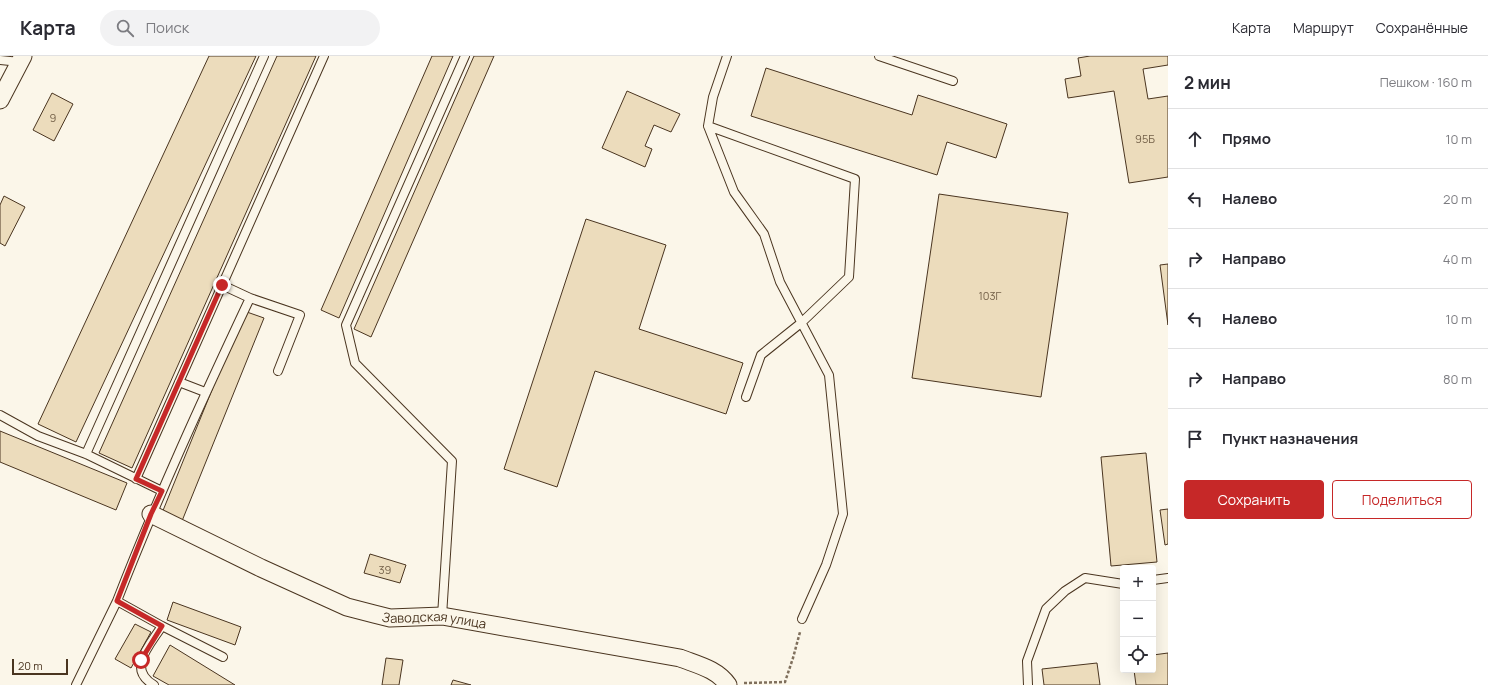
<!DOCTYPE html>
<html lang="ru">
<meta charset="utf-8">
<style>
body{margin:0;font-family:Manrope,sans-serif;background:#f2f2f3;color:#2b2b33}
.controls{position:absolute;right:12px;bottom:12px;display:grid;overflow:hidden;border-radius:4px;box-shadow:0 4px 16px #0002}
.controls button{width:36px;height:36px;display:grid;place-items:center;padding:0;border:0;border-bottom:1px solid #e1e1e2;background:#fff;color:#2b2b33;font:20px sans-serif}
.scale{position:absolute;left:12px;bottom:10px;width:56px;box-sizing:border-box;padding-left:4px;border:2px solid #4a3520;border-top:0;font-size:11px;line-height:14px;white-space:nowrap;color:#4a3520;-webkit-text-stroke:3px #fbf6e9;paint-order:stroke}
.stop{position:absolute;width:12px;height:12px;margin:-9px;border:3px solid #c62828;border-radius:50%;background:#fff}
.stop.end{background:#c62828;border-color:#fff;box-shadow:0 1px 4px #0008}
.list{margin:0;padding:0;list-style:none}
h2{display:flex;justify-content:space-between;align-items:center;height:52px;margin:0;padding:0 16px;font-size:17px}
h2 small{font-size:13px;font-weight:400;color:#7c7c81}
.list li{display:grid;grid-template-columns:26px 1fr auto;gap:12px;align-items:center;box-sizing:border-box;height:60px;padding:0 16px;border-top:1px solid #e1e1e2}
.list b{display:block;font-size:15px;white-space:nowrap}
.list em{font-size:13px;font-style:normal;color:#7c7c81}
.actions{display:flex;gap:8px;padding:12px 16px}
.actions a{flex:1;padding:9px 0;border:1px solid #c62828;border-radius:4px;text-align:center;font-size:14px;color:#c62828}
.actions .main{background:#c62828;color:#fff}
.icon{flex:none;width:22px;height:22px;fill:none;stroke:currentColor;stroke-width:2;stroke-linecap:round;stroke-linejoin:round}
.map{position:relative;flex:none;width:1168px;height:629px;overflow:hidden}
header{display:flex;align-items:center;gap:24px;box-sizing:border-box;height:56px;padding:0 20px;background:#fff;border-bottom:1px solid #e1e1e2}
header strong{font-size:19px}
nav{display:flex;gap:22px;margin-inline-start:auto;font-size:14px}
.search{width:280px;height:36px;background:#f2f2f3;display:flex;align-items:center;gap:10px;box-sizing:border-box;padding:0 14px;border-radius:22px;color:#7c7c81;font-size:15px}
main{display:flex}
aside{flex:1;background:#fff}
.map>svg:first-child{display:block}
.building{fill:#ecdcbc;stroke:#4a3520}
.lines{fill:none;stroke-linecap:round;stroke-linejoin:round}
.service-casing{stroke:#4a3520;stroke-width:10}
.minor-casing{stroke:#4a3520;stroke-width:19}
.path{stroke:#7f6f5c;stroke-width:2.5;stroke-dasharray:3 2;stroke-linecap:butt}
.service{stroke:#fbf6e9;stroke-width:8}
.minor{stroke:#fbf6e9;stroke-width:17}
.route{stroke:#c62828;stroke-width:5}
.labels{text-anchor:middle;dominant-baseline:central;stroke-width:3;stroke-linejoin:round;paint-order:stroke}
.number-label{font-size:11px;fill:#725f47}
.street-label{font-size:13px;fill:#4a3520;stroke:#fbf6e9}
</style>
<header>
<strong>Карта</strong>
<div class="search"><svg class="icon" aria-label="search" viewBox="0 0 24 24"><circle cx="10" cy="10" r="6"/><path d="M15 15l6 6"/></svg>Поиск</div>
<nav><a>Карта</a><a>Маршрут</a><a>Сохранённые</a></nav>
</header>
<main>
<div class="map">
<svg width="1168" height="629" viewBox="0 0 1168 629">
<rect width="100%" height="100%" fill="#fbf6e9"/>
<path class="building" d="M209 0H256L76 386 38 368Z
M277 0H316L132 412 99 397Z
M432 0H453L339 262 321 254Z
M474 0H494L371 281 354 273Z
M1090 0H1168V9L1143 13 1148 43 1168 40V121L1129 127 1114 35 1068 42 1065 23 1081 20 1078 2Z
M766 12 912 59 918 39 1007 68 996 102 947 86 937 119 751 60Z
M627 35 680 58 671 76 654 69 645 90 652 93 645 111 602 92Z
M52 37 73 48 54 85 33 74Z
M939 138 1068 157 1041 341 912 322Z
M4 140 25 151 5 190 0 187V149Z
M586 163 666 189 639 273 743 307 726 358 595 315 557 431 504 413Z
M1168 208V269L1160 209Z
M244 255 264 262 182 465 162 457Z
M0 375 127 427 116 454 0 406Z
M1146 397 1157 506 1111 510 1101 401Z
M1168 453V488L1165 489 1160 454Z
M370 498 406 509 400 527 364 517Z
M173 546 241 571 235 589 167 564Z
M135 568 151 576 131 612 115 603Z
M170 589 235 629H169L153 620Z
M1168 597V629H1136L1134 614H1153V599Z
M386 602 403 604 399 629H382Z
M1097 607 1100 629H1044L1042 613Z
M453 624 471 629H451Z"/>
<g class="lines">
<defs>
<path id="service" d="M727 0 713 41 708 70 734 136 764 178 780 226 829 319 843 458 826 509 802 563
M879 0 953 25
M0 4 20 6
M708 70 855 123 849 221 801 267 761 299 746 341
M222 229 250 242
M179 326 205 336
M0 359 38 380 86 398 162 435
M86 398 264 0
M136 423 324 0
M1153 524 1168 522
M442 560 452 405 355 307 346 269 465 0
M162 570 117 545C157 442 203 342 250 242L300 259 278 315
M76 629 117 545
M154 629C126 613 150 589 162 570L223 601
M1028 629 1027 605 1046 553 1065 535 1085 522 1123 528"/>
<g id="minor">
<path d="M0 44 23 0"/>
<path id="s1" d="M151 458 261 512 347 551 374 558 390 562 442 560 680 602C698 609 717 613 728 629"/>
</g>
</defs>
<use href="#service" class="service-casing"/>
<use href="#minor" class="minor-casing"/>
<path class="path" d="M744 627 785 626 793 602 800 576"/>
<use href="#service" class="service"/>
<use href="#minor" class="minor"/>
</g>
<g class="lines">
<path class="route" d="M141 604 162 570 117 545 151 458 162 435 136 423 222 229"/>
</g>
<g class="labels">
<g class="number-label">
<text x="53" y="61">9</text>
<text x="1145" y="82">95Б</text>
<text x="990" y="239">103Г</text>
<text x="385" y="513">39</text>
</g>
<g class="street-label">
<text stroke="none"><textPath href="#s1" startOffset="306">Заводская улица</textPath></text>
</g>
</g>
</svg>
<div class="controls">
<button>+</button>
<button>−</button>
<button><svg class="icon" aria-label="locate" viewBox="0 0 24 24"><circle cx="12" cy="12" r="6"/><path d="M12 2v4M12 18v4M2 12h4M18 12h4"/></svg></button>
</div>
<div class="scale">20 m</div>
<div class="stop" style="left:141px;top:604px"></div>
<div class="stop end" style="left:222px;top:229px"></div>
</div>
<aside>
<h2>2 мин<small>Пешком · 160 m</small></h2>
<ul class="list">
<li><svg class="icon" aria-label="ahead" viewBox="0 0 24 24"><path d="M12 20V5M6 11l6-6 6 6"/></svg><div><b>Прямо</b></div><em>10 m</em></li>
<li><svg class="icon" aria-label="left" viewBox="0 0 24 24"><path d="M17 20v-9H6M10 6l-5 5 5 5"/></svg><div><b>Налево</b></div><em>20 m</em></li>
<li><svg class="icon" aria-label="right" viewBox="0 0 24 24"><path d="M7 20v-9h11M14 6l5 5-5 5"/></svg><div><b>Направо</b></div><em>40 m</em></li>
<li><svg class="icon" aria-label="left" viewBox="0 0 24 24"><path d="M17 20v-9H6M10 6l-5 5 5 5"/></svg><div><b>Налево</b></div><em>10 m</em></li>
<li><svg class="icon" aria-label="right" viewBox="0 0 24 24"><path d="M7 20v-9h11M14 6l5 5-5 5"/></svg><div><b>Направо</b></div><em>80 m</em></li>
<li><svg class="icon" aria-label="arrive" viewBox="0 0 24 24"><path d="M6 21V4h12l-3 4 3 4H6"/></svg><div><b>Пункт назначения</b></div></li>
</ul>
<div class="actions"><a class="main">Сохранить</a><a>Поделиться</a></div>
</aside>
</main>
